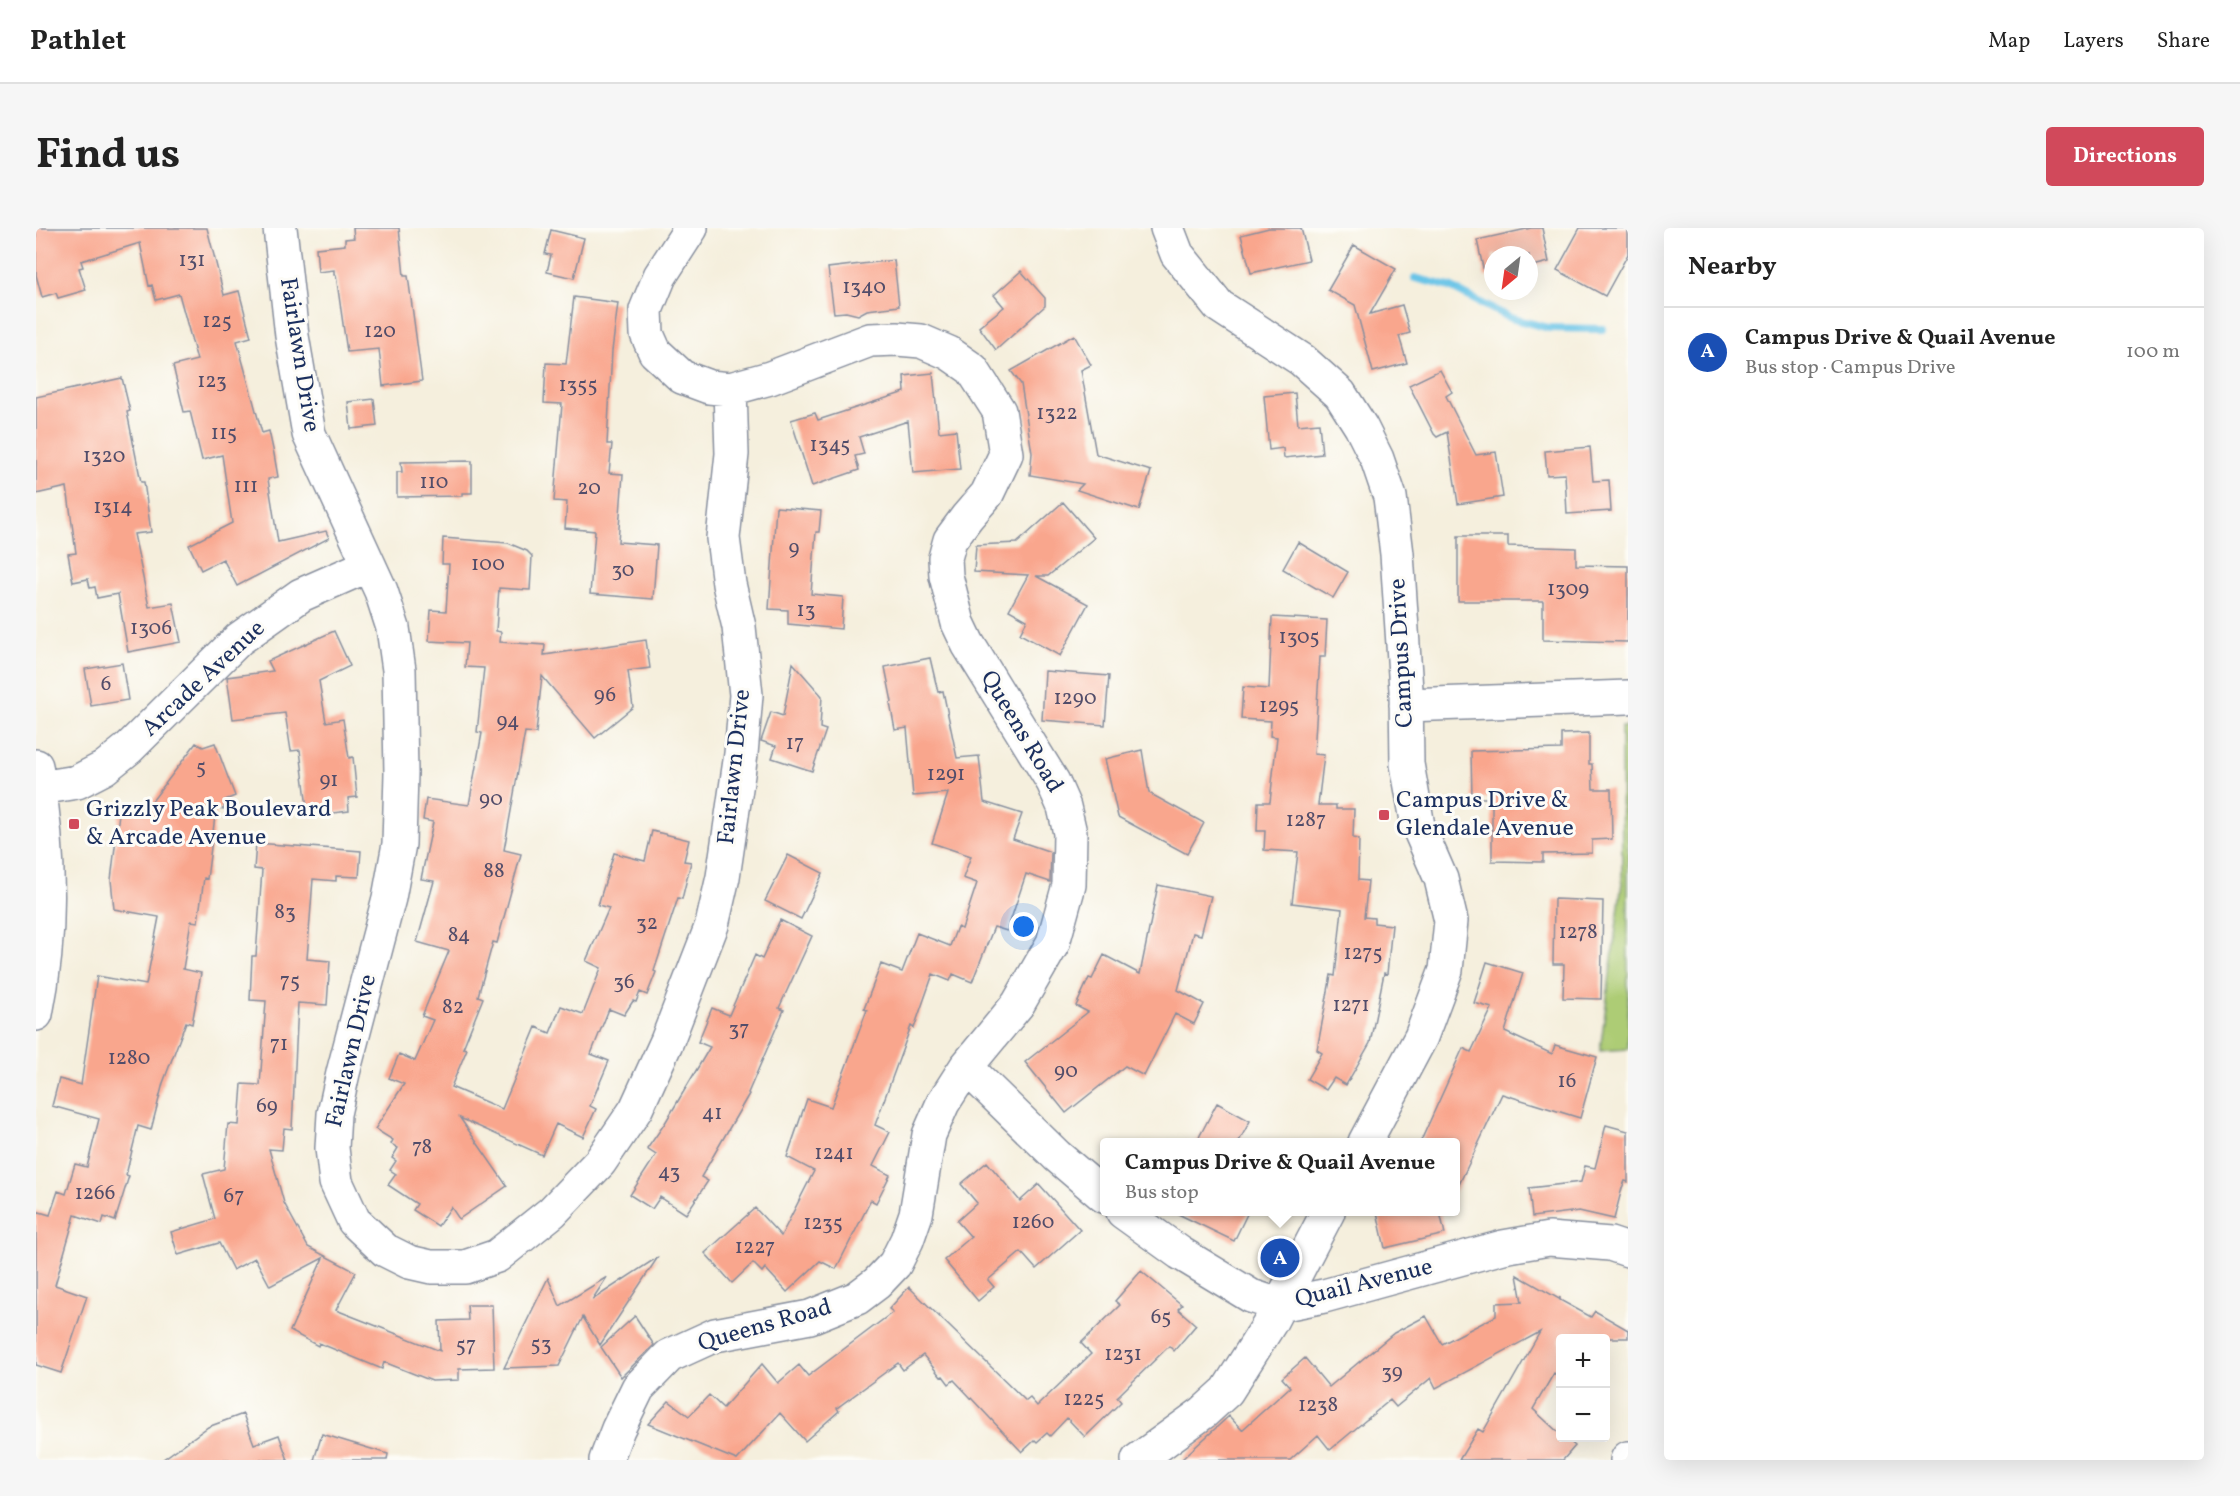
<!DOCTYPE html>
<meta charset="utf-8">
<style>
body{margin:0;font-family:Vollkorn,serif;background:#f6f6f6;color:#222}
.controls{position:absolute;right:18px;bottom:18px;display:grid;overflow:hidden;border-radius:6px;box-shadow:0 6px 24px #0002}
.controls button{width:54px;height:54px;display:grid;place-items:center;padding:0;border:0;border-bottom:2px solid #e0e0e0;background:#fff;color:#222;font:30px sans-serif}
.compass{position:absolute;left:1448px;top:18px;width:54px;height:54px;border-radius:50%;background:#fff;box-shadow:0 6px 24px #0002;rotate:209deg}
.you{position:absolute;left:988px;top:699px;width:21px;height:21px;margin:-15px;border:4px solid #fff;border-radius:50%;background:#1a73e8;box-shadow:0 0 0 9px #1a73e833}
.badge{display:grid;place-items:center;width:39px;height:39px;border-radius:50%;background:#d1495b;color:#fff;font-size:20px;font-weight:700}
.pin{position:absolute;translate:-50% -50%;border:3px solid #fff;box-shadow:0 2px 6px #0006}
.popup{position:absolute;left:1064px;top:910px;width:360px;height:78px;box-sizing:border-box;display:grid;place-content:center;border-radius:6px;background:#fff;filter:drop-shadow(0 2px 4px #0005);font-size:20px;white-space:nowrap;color:#767676}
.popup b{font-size:22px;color:#222}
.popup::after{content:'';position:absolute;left:50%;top:100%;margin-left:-12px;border:12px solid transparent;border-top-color:#fff}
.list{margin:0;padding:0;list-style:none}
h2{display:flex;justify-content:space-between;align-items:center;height:78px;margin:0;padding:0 24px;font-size:26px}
h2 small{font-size:20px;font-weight:400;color:#767676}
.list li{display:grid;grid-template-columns:39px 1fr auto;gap:18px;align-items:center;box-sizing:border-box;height:90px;padding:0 24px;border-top:2px solid #e0e0e0}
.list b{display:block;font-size:22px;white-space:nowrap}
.list p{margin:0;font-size:20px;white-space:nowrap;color:#767676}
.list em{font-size:20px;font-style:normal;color:#767676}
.map{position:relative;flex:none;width:1592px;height:1232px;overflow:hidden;border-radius:6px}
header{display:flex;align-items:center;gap:36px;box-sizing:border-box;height:84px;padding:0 30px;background:#fff;border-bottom:2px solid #e0e0e0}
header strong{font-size:28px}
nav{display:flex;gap:33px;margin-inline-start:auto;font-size:21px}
.intro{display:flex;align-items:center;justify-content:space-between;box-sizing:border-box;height:144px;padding:0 36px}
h1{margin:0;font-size:42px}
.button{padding:15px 27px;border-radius:6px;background:#d1495b;color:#fff;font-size:21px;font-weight:700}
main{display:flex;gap:36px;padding:0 36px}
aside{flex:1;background:#fff;border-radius:6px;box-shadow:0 6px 24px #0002}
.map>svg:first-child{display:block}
.green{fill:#adcc74;stroke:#647e69;stroke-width:1.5}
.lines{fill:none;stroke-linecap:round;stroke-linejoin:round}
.stream{stroke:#69c4e7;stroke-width:8}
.building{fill:#f9a68d}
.minor-casing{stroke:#888f9e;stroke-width:36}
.minor{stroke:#fff;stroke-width:33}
.poi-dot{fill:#d1495b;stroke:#fdfcf7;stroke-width:2}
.labels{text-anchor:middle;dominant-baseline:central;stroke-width:6;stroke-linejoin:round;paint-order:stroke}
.number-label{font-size:21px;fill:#524d6a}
.street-label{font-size:24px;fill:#1b2f5e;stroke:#fdfcf7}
.poi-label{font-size:24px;fill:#1b2f5e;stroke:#fdfcf7;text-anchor:start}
</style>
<header>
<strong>Pathlet</strong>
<nav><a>Map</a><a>Layers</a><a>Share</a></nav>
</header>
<div class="intro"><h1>Find us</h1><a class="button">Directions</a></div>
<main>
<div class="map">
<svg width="1592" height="1232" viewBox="0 0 1592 1232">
<rect width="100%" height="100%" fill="#fdfcf7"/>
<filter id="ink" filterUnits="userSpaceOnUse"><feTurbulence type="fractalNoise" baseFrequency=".0167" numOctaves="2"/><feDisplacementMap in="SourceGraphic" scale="12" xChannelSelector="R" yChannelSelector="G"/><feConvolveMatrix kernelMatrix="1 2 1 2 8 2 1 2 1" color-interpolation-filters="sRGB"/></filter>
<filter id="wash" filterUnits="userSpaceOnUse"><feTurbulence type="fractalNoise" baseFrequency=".008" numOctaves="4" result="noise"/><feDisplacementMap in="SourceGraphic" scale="24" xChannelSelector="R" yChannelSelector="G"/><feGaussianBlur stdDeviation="1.35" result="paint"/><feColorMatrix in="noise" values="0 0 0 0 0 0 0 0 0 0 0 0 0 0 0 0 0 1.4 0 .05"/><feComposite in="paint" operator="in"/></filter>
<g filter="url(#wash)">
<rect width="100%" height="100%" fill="#f5efdd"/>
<path class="green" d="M1585 499H1592V821L1564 823 1586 654Z"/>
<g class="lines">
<path class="stream" d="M1379 50 1414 59 1474 90 1513 100 1567 101"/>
</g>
<g id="blocks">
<path class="building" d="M0 0H171L188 67 203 63 215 109 201 113 226 205 233 203 238 226 242 249 232 251 242 314 290 303 293 310 201 358 187 331 165 342 153 317 196 295 186 227 166 232 154 183 148 184 137 138 161 132 143 66 120 72 116 57 113 58 104 15 45 33 47 39 43 40 50 62 22 70 20 65 6 69 0 47Z
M317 0H363L368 48H372L386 153 347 158 343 121 311 124 300 47H298V42L282 44 280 20 309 17V11L318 10Z
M1233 0H1265L1273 32 1215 45 1205 7Z
M1495 0H1506L1513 34 1493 39V27H1457V47L1449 49 1441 12Z
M1544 0H1592V26L1569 68 1521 42Z
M515 2 548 10 538 50 511 44 515 27 509 26Z
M1318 17 1360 41 1334 86 1366 77 1374 105 1363 108 1371 135 1337 144 1319 77 1292 62Z
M858 32 863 78 831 82 822 87 810 84 798 85 792 40Z
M985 43 1009 70V78L960 122 943 99 968 79 958 67Z
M538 69 582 75 576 123 571 216H576L573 245 587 246 582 314 621 317 617 371 554 366 559 303 529 300 531 274 518 273 526 176 508 175 510 135 530 136Z
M1038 107 1055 137 1045 142 1060 226 1115 243 1103 282 1041 262 1047 256 994 247 996 225 985 156 975 143Z
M1404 142 1416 164 1410 168 1440 227 1460 224 1467 269 1422 276 1411 204 1401 209 1398 206 1373 157Z
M897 145 903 204 920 202 924 241 877 245 872 193 823 209 828 226 819 228 823 242 776 258 755 192 779 185 782 192 869 164 868 148Z
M86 150 94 183 91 184 105 254H108L115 304 98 306 113 379 137 375 145 414 92 424 82 366 61 370 59 359 54 360 52 351 37 354 32 326 40 325 31 259 0 266V169Z
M1259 165 1262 197 1283 195 1286 226 1248 230 1247 220 1233 222 1228 168Z
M338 171 341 198 315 201 312 174Z
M1554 219 1557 253 1573 252 1575 283 1531 286 1529 246 1511 247 1509 223Z
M436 233V265H426V268L361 269V244H366L365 234Z
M1027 274 1058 310 1012 348H1000L1052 376 1024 428 984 406 991 392 973 382 992 347 938 344 940 317 981 315Z
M740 279 785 283 783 304H780L775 366 807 369 805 401 752 396V382L733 381Z
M1422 308H1472V318L1540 320V337L1592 338V414L1507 412V373H1422Z
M407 310 472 315 491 323 496 328 494 362 463 360 460 403 465 404 464 414 509 417 508 427 610 412 614 440 592 443 597 479 559 510 506 448 500 505 489 504 468 622 485 626 461 715 457 714 442 768 447 770 427 820 431 821 415 859 466 881 500 799 514 805 525 778 547 786 565 740 550 733 573 680 562 677 578 625 609 633 616 603 653 612 648 633 655 634 646 671 642 670 618 743 620 744 611 767 604 764 600 774 597 773 588 787 573 781 555 826 573 833 554 878 560 881 547 909 520 896 506 927 424 890 471 958 423 991 415 979 402 998 377 982 381 976 352 957 360 946 354 942 360 933 356 930 362 920 355 916 357 912 339 901 368 856 353 850 363 826 379 833 397 792 386 788 413 723 381 714 398 653 385 651 397 594 387 592 390 571 433 577 446 505 441 504 448 440 429 439 431 415 393 413 395 382 410 383 413 336H406Z
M1262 314 1312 344 1297 370 1247 341Z
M1236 389 1291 392 1289 429H1284L1278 526 1288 527 1282 577H1300V581H1318L1317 610 1323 611 1322 652 1332 653 1328 689 1338 690V695L1356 697 1351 746 1348 745 1334 815 1310 857 1298 850 1290 862 1271 851 1286 825 1281 822 1295 747 1299 748 1306 681 1256 675 1262 624 1228 622 1229 603H1221L1222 574H1234L1241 509 1234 508 1235 493 1205 491 1207 459 1233 461Z
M298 403 314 438 283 453 290 494 307 491 313 530 317 529 321 569 312 570 313 583 272 588 264 522 255 523 249 485 197 491 191 449 237 443 232 433Z
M894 430 902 464 907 463 921 530 943 528 948 574 986 586 977 611 1015 624 1014 652V654L990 646 971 703 958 699 936 754 917 746 914 753 897 746 878 800 875 798 839 897 854 904 837 938 854 947 840 975 835 972 800 1041 784 1033 751 1064 729 1040 726 1044 717 1035 696 1055 669 1025 719 980 745 1008 778 943 751 929 771 871 795 879 831 782 828 781 845 736 866 744 881 705 914 718 921 699 926 701 941 655 927 650 935 628 896 615 912 565 877 568 871 500 859 502 854 475 856 474 849 439Z
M86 435 92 472 55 478 49 441Z
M757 435 786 468 784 500 790 502 776 543 736 530 740 518 725 513 735 484 747 488Z
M1009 443 1073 448 1069 497 1006 492Z
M1553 505V536H1556L1557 561H1575L1576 611 1556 612V625L1507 626V634L1456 633V570H1436L1435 523 1525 521V506Z
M160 515 167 519 179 515 199 568 189 572 188 581 180 580 171 651 168 650 162 694 155 693 147 741 165 745 156 796 150 794 127 855 115 902 102 898 90 947 93 948 79 993 68 989 66 996 39 987 19 1057 51 1068 25 1145 0 1137V983L14 987 22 963 30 966 39 936 51 939 63 891 16 878 23 851 45 857 61 748 110 757 123 689 78 681 75 652 84 577 111 580Z
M1106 522 1113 565 1168 595 1151 626 1082 589 1069 531Z
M220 615 325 623 323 649 300 648V653L277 651 271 731 294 733 291 777 262 775 256 901 248 900 246 922 233 921 248 975 272 1019 320 1044 300 1082 404 1123 403 1093 432 1092 431 1077H456L458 1140 423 1141V1152L396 1153 348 1134 346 1141 283 1115 282 1118 254 1103 287 1030 234 1058 219 1030 197 1042 183 1015 142 1027 135 1004 179 991 167 946 188 941 192 896 203 897 206 856 224 857 230 773 214 772 216 728H220L226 642 218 641Z
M752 627 787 645 765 691 729 673Z
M1122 657 1175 668 1165 707 1157 705 1142 762 1168 776 1158 796 1139 786 1108 848 1089 838 1030 885 989 834 1052 784 1040 778 1053 750 1056 751 1068 727 1104 746Z
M1518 671 1567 673 1565 771 1527 770 1528 736H1517Z
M744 692 776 708 743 780 748 782 712 865 713 866 665 949 672 953 650 986 624 969 616 981 594 967 620 927 611 921 629 895 674 819 662 814 676 780 693 787 719 727 726 731Z
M1451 734 1487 745 1469 804 1516 826 1519 817 1561 829 1544 890 1466 866 1419 965V915H1384L1427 820 1435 824 1456 780 1438 775Z
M1181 875 1214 893 1202 915H1160Z
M1570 897 1592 903V954L1589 953 1586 960 1578 991 1543 983 1496 989 1493 960 1545 954 1549 938 1559 940Z
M951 934 984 973 1003 956 1044 1002 1000 1041 985 1024 952 1052 958 1059 942 1073 908 1032 935 1009 921 993 941 975 925 956Z
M1138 984H1212L1198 1013Z
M1341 984H1404L1409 1006 1349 1020Z
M622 1029 564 1117 547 1089 523 1138 468 1140 512 1050 524 1078 571 1049 556 1072Z
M1105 1043 1146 1077 1142 1081 1160 1097 1138 1123 1133 1118 1081 1169 1085 1174 1049 1209 1031 1190 1014 1208 1011 1205 1001 1214 999 1212 986 1224 918 1152 913 1156 907 1148 905 1149 887 1127 867 1142 862 1135 801 1180 803 1183 769 1213 744 1185 701 1232 612 1196 633 1173 653 1188 673 1167 687 1180 726 1136 742 1155 763 1137 772 1148 857 1084 853 1081 873 1059 990 1173 994 1170 1001 1178 1055 1126 1045 1115 1084 1077 1079 1073Z
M1481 1047 1523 1071 1524 1069V1072L1555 1089 1559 1083 1592 1102V1110H1524V1149L1518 1145 1497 1181 1524 1206V1209H1529L1539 1218 1527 1232H1423L1442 1201 1447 1204 1504 1104 1400 1160 1395 1150 1360 1179 1354 1172 1294 1222 1282 1207 1254 1232H1145L1193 1188 1206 1202 1254 1159 1246 1150 1269 1130 1293 1159 1358 1105 1390 1088 1406 1116 1460 1088V1075L1486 1074Z
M599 1088 618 1117 585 1149 565 1119Z
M207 1186 218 1216 243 1207 252 1232H126L172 1199Z
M286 1206 352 1226 351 1232H278Z"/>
</g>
</g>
<g filter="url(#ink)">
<use href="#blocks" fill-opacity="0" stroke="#888f9e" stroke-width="1.5"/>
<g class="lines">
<defs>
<path id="minor" d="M244 0 256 108 273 206 345 363 357 400 363 442 365 545 363 616 353 670 307 845 298 886 296 920 300 954 318 993 349 1022 373 1034 395 1039H429L461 1028 516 984 564 934 600 881 631 813 676 697 687 649 705 526 710 467 703 399 693 356 687 310 696 226 694 161
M1131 0 1141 26 1183 78 1266 132 1304 166 1325 199 1341 231 1354 269 1361 326 1370 462 1371 536 1382 598 1405 651 1415 693 1410 742 1385 809 1329 914
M1370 477 1592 469
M0 538C14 621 17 704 0 786
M4 560 41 554 68 540 93 520 203 411 265 367 333 337
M930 839 1021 928 1068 968
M1087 984 1144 1025 1215 1068 1243 1077 1288 1068 1467 1019 1513 1011 1574 1016 1592 1022
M570 1232 582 1201 602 1160 633 1128 679 1107 774 1089 821 1070 841 1055 859 1036 871 1012 880 986 893 907 907 875 930 839 982 776 1017 715 1033 657 1034 605 1028 579 1017 554 932 416 922 395 910 348 909 330 914 312 931 289 951 266 970 226 963 183 936 141 913 125 885 113 861 111 834 112 734 150 694 161 673 159 646 149 619 124 611 106 610 82 624 48 655 0
M1102 1232 1168 1184 1191 1163 1234 1095 1292 984
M1591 1232 1592 1230"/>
</defs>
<use href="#minor" class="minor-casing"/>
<use href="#minor" class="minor"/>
</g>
</g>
<g class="poi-dot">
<rect x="1342" y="581" width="12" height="12" rx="3"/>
<rect x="32" y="590" width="12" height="12" rx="3"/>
</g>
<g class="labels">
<g class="number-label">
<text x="156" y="32">131</text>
<text x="828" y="59">1340</text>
<text x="181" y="93">125</text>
<text x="344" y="103">120</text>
<text x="176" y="153">123</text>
<text x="542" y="157">1355</text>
<text x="1021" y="185">1322</text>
<text x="188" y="205">115</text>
<text x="794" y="217">1345</text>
<text x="68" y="228">1320</text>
<text x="398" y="254">110</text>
<text x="210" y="258">111</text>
<text x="553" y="260">20</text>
<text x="77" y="279">1314</text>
<text x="758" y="320">9</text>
<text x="452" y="336">100</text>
<text x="587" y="342">30</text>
<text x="1532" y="361">1309</text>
<text x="770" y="382">13</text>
<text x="115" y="400">1306</text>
<text x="1263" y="409">1305</text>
<text x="70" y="456">6</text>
<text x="569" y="467">96</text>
<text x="1039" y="470">1290</text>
<text x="1243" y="478">1295</text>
<text x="472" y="493">94</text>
<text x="759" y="515">17</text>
<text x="165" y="539">5</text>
<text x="910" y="546">1291</text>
<text x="293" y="552">91</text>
<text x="455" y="571">90</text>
<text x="1270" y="592">1287</text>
<text x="458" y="643">88</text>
<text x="249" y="684">83</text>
<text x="611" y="695">32</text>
<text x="1542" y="704">1278</text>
<text x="423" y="707">84</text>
<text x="1327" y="725">1275</text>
<text x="254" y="753">75</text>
<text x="588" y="754">36</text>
<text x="1315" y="777">1271</text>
<text x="417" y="779">82</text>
<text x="703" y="801">37</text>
<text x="243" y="816">71</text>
<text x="93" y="830">1280</text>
<text x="1030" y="843">90</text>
<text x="1531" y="853">16</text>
<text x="231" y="878">69</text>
<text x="676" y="885">41</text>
<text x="386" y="919">78</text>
<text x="798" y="925">1241</text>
<text x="633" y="944">43</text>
<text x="59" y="965">1266</text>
<text x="198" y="968">67</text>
<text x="997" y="994">1260</text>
<text x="787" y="995">1235</text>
<text x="719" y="1019">1227</text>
<text x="1125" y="1089">65</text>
<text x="505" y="1116">53</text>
<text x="430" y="1117">57</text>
<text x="1087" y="1126">1231</text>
<text x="1356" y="1144">39</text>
<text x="1048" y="1171">1225</text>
<text x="1282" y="1177">1238</text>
</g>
<g class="street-label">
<text transform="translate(263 127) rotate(81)">Fairlawn Drive</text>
<text transform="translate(1366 425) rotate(-93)">Campus Drive</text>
<text transform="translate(168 451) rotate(-43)">Arcade Avenue</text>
<text transform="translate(985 504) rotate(59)">Queens Road</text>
<text transform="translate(699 539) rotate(-84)">Fairlawn Drive</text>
<text transform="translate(316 823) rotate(-77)">Fairlawn Drive</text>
<text transform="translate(1328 1056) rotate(-14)">Quail Avenue</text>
<text transform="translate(729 1098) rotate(-16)">Queens Road</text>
</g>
<g class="poi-label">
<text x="1360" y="573">Campus Drive &amp;<tspan x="1360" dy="28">Glendale Avenue</tspan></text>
<text x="50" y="582">Grizzly Peak Boulevard<tspan x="50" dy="28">&amp; Arcade Avenue</tspan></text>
</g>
</g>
</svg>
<div class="controls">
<button>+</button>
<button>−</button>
</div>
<svg class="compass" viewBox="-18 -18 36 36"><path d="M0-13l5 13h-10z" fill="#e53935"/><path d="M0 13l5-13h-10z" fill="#767676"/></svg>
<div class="you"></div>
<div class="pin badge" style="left:1244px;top:1030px;background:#1a4fb4">A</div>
<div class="popup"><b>Campus Drive &amp; Quail Avenue</b>Bus stop</div>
</div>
<aside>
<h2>Nearby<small></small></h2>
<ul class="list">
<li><span class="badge" style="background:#1a4fb4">A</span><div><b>Campus Drive &amp; Quail Avenue</b><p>Bus stop · Campus Drive</p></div><em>100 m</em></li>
</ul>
</aside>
</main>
